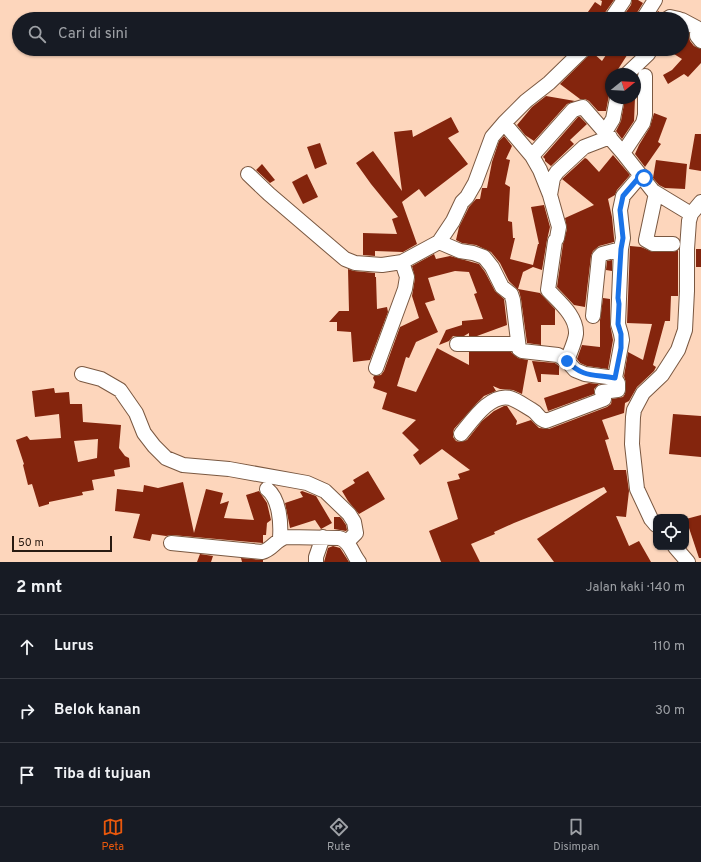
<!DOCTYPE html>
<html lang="id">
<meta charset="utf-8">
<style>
body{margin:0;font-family:Overpass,sans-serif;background:#242831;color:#f1f3f6}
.controls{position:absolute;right:12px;bottom:12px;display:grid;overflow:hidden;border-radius:8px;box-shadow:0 1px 3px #0004}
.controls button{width:36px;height:36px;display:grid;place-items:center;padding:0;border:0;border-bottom:1px solid #363941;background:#171b24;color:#f1f3f6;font:20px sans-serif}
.compass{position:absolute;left:605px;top:68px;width:36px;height:36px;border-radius:50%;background:#171b24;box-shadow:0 1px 3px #0004;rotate:72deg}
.scale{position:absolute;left:12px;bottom:10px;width:100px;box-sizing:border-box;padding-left:4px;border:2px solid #281a11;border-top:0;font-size:11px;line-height:14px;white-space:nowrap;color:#281a11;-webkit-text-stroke:3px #fdd6bc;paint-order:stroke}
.stop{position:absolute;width:12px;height:12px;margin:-9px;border:3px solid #1a73e8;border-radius:50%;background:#fff}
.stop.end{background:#1a73e8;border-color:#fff;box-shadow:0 1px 4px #0008}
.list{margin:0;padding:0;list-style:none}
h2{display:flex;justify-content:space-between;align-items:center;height:52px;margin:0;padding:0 16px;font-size:17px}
h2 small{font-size:13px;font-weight:400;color:#9ea1a6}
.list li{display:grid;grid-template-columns:26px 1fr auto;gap:12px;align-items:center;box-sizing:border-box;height:64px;padding:0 16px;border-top:1px solid #363941}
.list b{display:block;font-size:15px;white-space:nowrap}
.list em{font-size:13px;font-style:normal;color:#9ea1a6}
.icon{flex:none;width:22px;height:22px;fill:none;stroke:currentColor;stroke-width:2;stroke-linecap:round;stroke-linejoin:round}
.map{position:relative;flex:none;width:701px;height:562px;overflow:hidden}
.search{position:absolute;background:#171b24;box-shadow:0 1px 3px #0004;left:12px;right:12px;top:12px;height:44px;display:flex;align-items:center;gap:10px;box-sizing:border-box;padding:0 14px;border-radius:22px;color:#9ea1a6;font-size:15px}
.sheet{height:244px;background:#171b24}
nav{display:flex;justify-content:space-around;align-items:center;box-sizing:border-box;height:56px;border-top:1px solid #363941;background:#171b24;font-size:11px;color:#9ea1a6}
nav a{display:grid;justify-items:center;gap:2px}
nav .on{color:#ea580c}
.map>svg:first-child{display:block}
.building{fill:#84250d;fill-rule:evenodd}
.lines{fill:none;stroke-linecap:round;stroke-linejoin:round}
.minor-casing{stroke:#7a5841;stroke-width:16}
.minor{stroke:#fff;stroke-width:14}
.route{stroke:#1a73e8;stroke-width:5}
</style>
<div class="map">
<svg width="701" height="562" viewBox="0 0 701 562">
<rect width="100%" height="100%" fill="#fdd6bc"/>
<path class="building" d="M600 0H614L604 14 603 19H583L595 2 601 6 602 1Z
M632 0H638L643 3 635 16 626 12 631 5Z
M658 11 661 13 659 19H653Z
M682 30 688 33 690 41 694 46 701 49V63L688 77 684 74 668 84 663 75 672 70 682 59 666 49H682Z
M610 49H631L615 74H611V80L609 83V95L606 111H598L589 101 585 99H580L560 84 592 52 602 61Z
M546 96 575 101 567 104 534 141 525 135 517 125 532 107Z
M625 98H635L634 121 622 139 616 131 621 121Z
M654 113 667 118 658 142 661 144 645 167 635 154 639 145 650 127Z
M451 117 459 132 448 138 468 164 425 197 419 189 402 202 417 244 403 252 375 251V256L363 255V233L397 234 392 219 398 217 371 184 356 163 373 151 402 191 394 132 412 130 413 137Z
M578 117H580L587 124 570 140 574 144 551 166 545 161V159L543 157Z
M695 134H701V171L689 169Z
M504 136 512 146 506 159 510 160 505 184 510 187 508 221 512 222 513 238H515L510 259 533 265 538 244H539L531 207 544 205 550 227 547 240 542 270 533 267 523 272 518 289 540 293 555 309V325H541V345L527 343 521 299 519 291 509 281 500 263 491 252 476 245 462 243 456 240 459 227 469 207 476 199H480L482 188H487L492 162 499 141Z
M320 143 327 164 315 169 307 147Z
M613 155 630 175 617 190 615 195 608 199 612 217 614 238V242L599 246 593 251 591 256 585 307 574 305 557 287 563 244 567 229 565 218 594 205 562 179 585 158 587 159 599 172Z
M656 160 687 164 685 189 665 188 659 185 653 178Z
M262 164 275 180 270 183 256 170Z
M307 174 318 197 303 204 292 182Z
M630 246 641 247 653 252H673L678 250V296H671L670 321H665L653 365 656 367 654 371 637 387 629 401 625 403 624 413 602 420 609 439 605 440 614 470H626L629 491 626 517 616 516 629 546 639 541 651 562H554L537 539 607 492 604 487 514 523 494 532 495 534 471 544 480 562H441L429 531 458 519 447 482 460 479 458 474 470 470 442 449 420 465 413 455 419 450 402 433 416 420 382 409 387 393 373 388 375 382 373 378 374 376 381 375 384 371 400 327 419 318 412 296 415 278 412 266 434 254 436 259 450 256 479 264 485 272 495 291 504 299 507 325 477 336H469V333L464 336H453L449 341 439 345 446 330 462 325V321L483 319 474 294 477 293 469 272 455 271 428 278 435 300 425 303 438 332 416 342 409 358 406 357 397 386 416 392 437 348 469 365V352H511L518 358 528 360 522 394 513 390 500 389 493 386 496 391 484 396 477 403 454 429 453 433V437L456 441 460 442 467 440 482 421 494 411 504 406H507L517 421 516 425 531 420 539 428 549 429 607 407 611 404 612 399 623 397 625 394 626 383 624 376 628 352 643 360 652 324 627 323Z
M696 249H701V267H696Z
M612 260V271L606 270 607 261Z
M348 269 354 271 375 273V277H376L377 309 387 307 388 312 370 360 353 362 351 332 337 331V322H329L339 311H349Z
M603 298 610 299V324L613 340 608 369 587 366 580 363 577 359 582 345 600 347V320Z
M532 361 555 363 559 366V375L541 374V382H538Z
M589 383 599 384 594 389V394L548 411 544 398Z
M54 388 55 393 69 392 70 404H82L83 422 121 425 119 448 125 456 129 458 130 467 114 470 115 476 92 480 94 490 82 492 83 495 49 502V504L39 507 32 484 28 485 23 465 24 464 16 440 27 436 30 440 61 438 59 414 35 417 32 391ZM98 439 97 458 78 462 74 441Z
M673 414 701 416V457L669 454Z
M368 471 385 499 359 514 348 501 342 491 355 483 353 480Z
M183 482 194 533 206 489 223 493 220 504 229 501 224 518 254 520 246 495 259 491 267 503 271 520 267 523 266 535H263V543L172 535 166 536 152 534 150 541 133 538 140 514 115 511 117 489 143 492 144 485 158 488Z
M302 491 316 496 332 523 321 529 315 520 290 528 285 503 303 497 300 492Z
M701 515V558H699L686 519Z
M334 517H340L342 519 346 525 347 530 346 531 334 529Z
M333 546 340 548 349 562H324L328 548Z
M200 554 213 556 211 562H197Z
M241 558 263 560V562H242Z"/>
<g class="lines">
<defs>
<path id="minor" d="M611 19 624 0
M643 19 655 0
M667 19 670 17 679 19
M682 20 697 28V36L701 41
M627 74 648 54 651 49
M504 123 532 156 573 110 583 107 623 153 653 191 691 214
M605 132 613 119 617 98
M623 153 643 123 645 115V76
M532 156 540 170 550 195
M248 174 269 194 345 259 355 263 382 265 402 262 439 242 453 221 462 202 467 197 475 183 492 137 504 123 526 101 549 83 584 49
M656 193 646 240 653 244H673
M439 242 460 251 473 253 484 257 492 267 502 287 511 294 513 300 519 349 522 351 558 355 567 361 575 370 585 374 615 378 618 383V390L602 392 604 399 546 421C539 420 538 413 532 410 525 406 517 400 510 398 490 393 472 421 461 434
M593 316 599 257 602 254 621 249
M457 344H518
M567 361C570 352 575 342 576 334 577 316 559 302 548 290L555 241 557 238 559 227 550 195 553 178 557 172 584 147 610 137
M376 368 405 289 407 277 402 262
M82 374 101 379 120 390 136 413 144 433 154 446 166 458 183 465 229 469 307 483 325 491 349 514 354 522 356 533 347 542
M615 378 622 340 621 334 618 324 621 249 623 238 620 210 623 196 641 175
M267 489C280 499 281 524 280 538
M656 525 651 519 637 489 632 444 633 417 634 410 643 393 662 375 678 350 685 330 687 291V249L689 221 691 214 701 202
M171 543 262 552C273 549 275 540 286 537L339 538C350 540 352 554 359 562
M675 547 688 562
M316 562V557L323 537"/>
</defs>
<use href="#minor" class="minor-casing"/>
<use href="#minor" class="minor"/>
</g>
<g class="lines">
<path class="route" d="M567 361C583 378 594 374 615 378L621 348V334L618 324 619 304 618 298 621 249 623 238 620 210 623 196 641 175 644 178"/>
</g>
</svg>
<div class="controls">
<button><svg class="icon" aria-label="locate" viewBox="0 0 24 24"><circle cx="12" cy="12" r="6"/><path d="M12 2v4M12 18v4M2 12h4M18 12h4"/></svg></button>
</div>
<svg class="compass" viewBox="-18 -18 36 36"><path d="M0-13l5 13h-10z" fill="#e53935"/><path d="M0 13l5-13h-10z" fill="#9ea1a6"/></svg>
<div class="scale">50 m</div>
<div class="stop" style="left:644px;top:178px"></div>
<div class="stop end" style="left:567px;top:361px"></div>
<div class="search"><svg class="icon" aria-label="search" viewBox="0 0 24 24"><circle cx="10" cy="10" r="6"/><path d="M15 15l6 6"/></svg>Cari di sini</div>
</div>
<section class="sheet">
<h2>2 mnt<small>Jalan kaki · 140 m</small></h2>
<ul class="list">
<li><svg class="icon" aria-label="ahead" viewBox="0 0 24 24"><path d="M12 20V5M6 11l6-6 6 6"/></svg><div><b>Lurus</b></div><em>110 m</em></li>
<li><svg class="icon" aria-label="right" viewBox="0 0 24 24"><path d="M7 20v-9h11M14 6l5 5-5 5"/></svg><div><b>Belok kanan</b></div><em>30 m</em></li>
<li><svg class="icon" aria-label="arrive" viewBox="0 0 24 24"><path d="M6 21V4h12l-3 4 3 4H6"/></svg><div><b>Tiba di tujuan</b></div></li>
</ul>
</section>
<nav>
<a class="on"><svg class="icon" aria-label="map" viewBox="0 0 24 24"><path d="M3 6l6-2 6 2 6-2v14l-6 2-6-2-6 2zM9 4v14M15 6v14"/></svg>Peta</a>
<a><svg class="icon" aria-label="directions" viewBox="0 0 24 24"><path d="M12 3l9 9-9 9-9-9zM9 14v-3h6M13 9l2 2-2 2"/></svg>Rute</a>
<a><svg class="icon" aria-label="saved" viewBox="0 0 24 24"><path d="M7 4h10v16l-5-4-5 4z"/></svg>Disimpan</a>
</nav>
